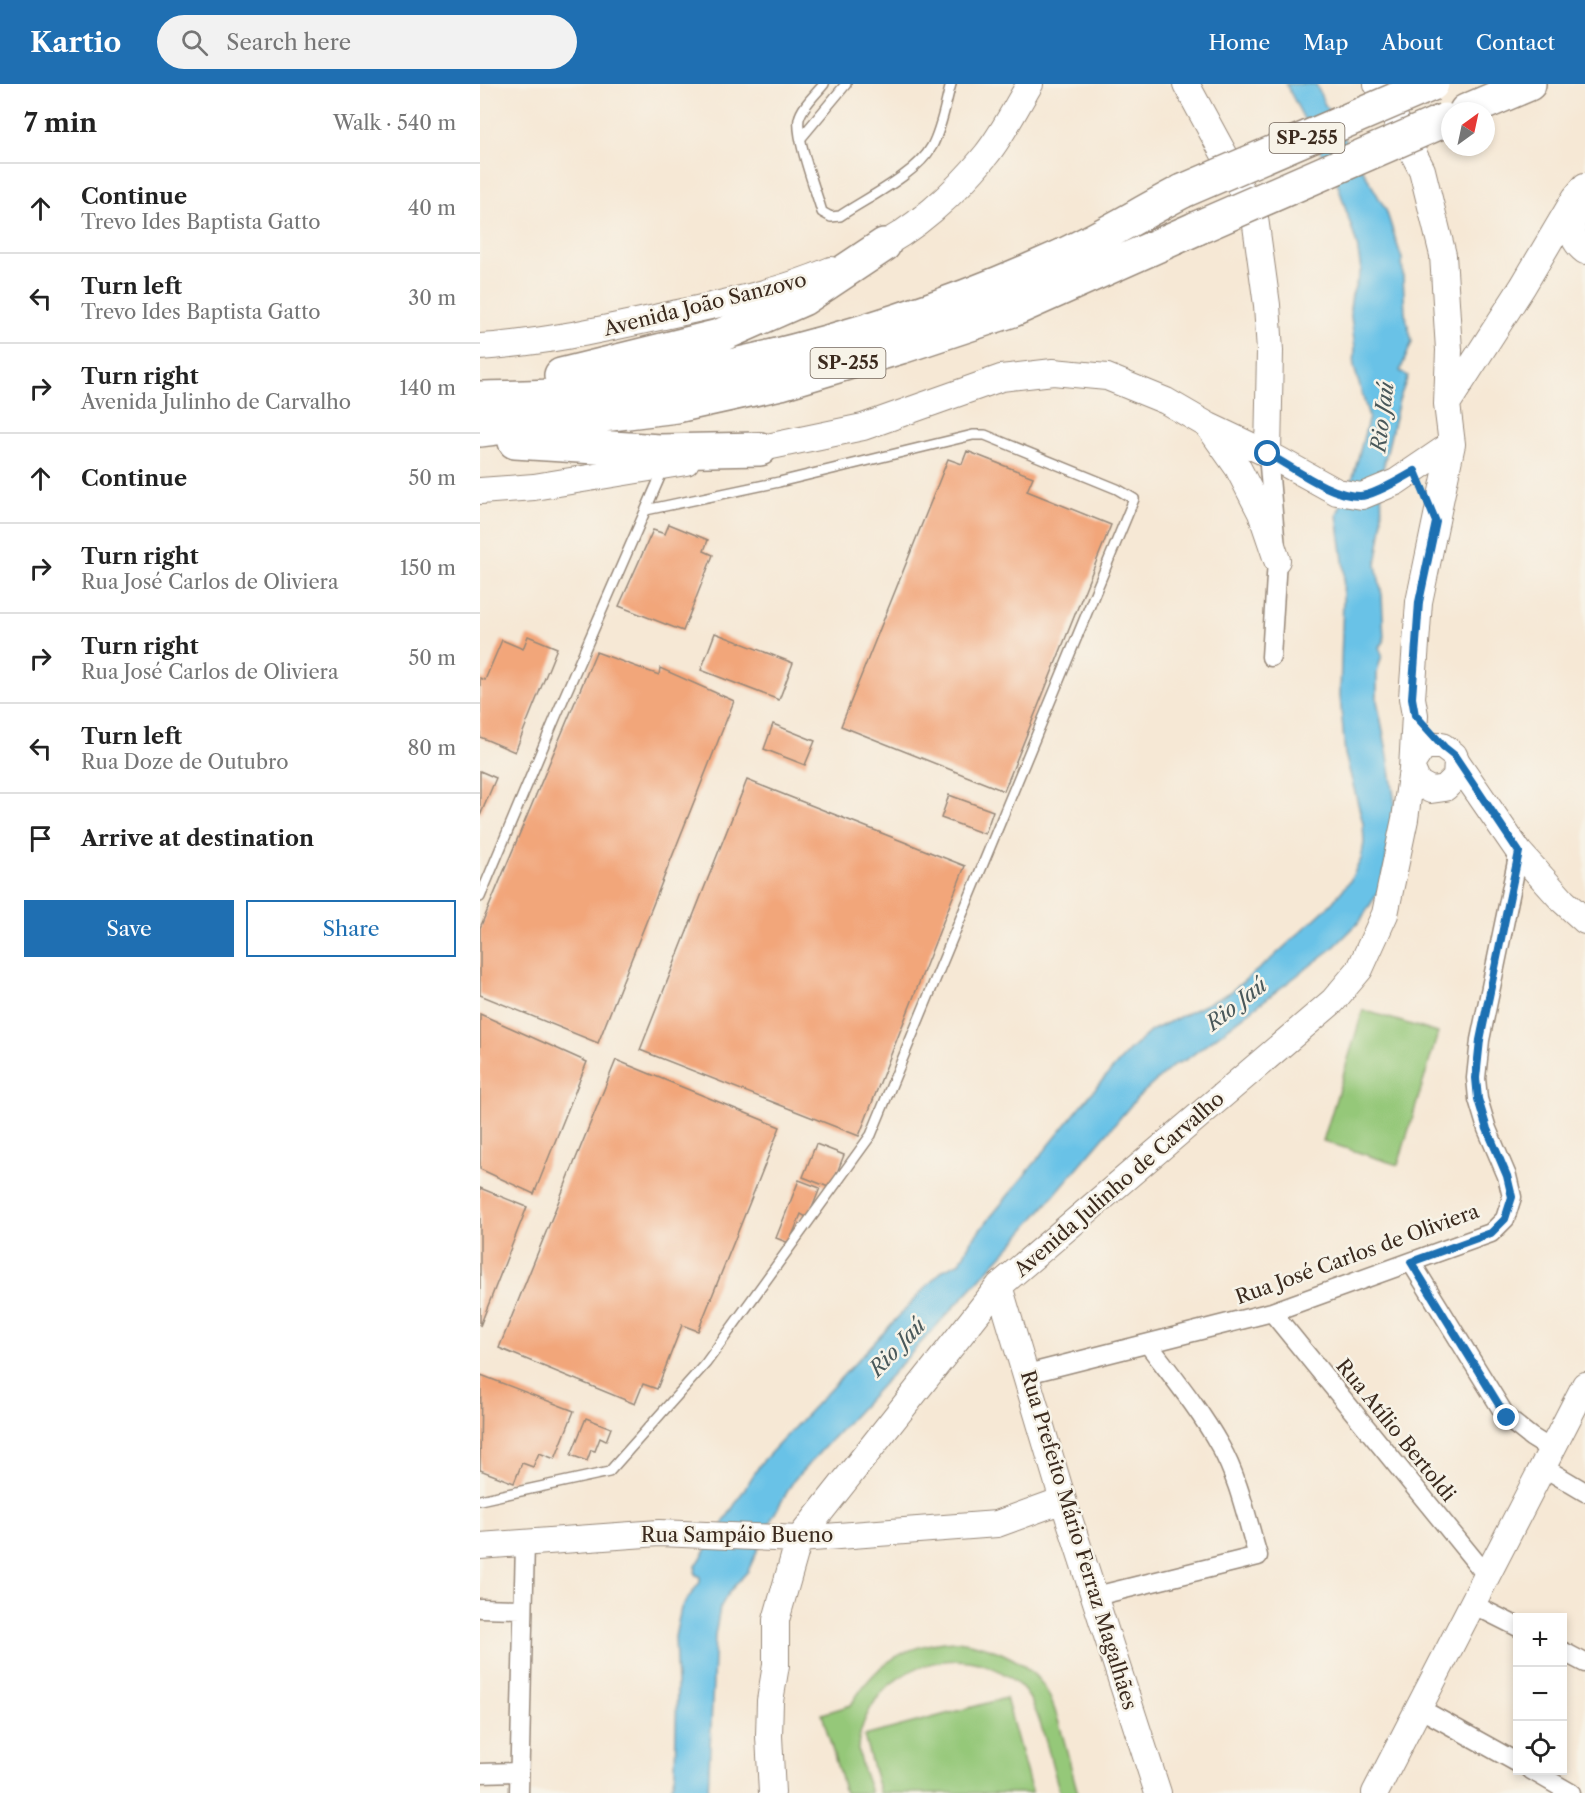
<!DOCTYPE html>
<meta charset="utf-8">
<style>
body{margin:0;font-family:"Libre Caslon Text",serif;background:#f2f2f2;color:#222}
.controls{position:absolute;right:18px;bottom:18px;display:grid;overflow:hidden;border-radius:0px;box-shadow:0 3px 9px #0003}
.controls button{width:54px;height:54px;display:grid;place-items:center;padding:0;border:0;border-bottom:2px solid #e0e0e0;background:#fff;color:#222;font:30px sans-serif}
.compass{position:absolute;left:961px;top:18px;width:54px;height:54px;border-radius:50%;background:#fff;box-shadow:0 3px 9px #0003;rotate:33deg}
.stop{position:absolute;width:18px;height:18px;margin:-14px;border:4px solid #1f6fb2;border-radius:50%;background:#fff}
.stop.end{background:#1f6fb2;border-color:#fff;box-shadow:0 2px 6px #0008}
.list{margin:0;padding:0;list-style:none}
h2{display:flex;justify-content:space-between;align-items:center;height:78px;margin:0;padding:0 24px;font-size:26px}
h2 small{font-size:20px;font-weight:400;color:#767676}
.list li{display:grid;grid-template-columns:39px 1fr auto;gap:18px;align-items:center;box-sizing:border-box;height:90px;padding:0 24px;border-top:2px solid #e0e0e0}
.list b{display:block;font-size:22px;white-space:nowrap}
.list p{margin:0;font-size:20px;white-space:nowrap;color:#767676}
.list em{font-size:20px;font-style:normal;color:#767676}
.actions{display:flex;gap:12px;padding:18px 24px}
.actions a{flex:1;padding:14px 0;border:2px solid #1f6fb2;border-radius:0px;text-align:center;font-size:21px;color:#1f6fb2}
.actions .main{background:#1f6fb2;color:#fff}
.icon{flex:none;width:33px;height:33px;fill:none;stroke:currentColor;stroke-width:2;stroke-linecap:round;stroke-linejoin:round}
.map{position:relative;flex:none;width:1105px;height:1709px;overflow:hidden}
header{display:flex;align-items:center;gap:36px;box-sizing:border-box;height:84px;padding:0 30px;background:#1f6fb2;color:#fff}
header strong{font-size:28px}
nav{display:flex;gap:33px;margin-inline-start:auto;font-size:21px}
.search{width:420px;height:54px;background:#f2f2f2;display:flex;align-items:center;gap:15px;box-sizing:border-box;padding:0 21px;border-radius:33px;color:#767676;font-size:22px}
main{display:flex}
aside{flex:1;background:#fff}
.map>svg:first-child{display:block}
.green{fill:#95c879;stroke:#68794c;stroke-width:1.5}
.water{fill:#69c2e7;stroke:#527682;stroke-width:1.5}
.building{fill:#f2a67a}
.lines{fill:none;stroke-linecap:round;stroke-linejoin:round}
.lane-casing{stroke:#98897a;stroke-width:12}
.street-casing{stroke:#98897a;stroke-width:21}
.secondary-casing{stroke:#98897a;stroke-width:28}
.highway-casing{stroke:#98897a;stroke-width:36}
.lane{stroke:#fff;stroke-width:9}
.street{stroke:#fff;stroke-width:18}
.secondary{stroke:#fff;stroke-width:26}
.highway{stroke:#fff;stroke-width:33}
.highway-bridge-casing{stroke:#98897a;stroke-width:36;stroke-linecap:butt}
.highway-bridge{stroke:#fff;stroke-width:33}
.route{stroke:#1f6fb2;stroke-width:8}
.labels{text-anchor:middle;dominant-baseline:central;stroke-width:5;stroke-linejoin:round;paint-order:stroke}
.shield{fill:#f7f3e8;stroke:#73665b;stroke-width:1.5}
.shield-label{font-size:18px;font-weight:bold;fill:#3b2a1e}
.street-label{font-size:20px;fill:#3b2a1e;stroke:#f7f3e8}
.water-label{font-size:21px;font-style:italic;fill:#49585a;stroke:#f7f3e8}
</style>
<header>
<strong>Kartio</strong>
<div class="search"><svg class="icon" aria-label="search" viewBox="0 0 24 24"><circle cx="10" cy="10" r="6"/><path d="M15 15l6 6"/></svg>Search here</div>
<nav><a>Home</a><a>Map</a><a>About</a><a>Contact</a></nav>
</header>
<main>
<aside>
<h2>7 min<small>Walk · 540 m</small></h2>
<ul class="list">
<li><svg class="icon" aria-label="ahead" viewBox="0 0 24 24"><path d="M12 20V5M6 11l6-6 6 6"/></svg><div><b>Continue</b><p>Trevo Ides Baptista Gatto</p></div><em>40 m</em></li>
<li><svg class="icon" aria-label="left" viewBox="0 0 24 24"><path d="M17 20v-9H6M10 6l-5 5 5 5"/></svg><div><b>Turn left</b><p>Trevo Ides Baptista Gatto</p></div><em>30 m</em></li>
<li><svg class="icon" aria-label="right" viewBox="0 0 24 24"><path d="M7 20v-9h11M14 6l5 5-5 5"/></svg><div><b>Turn right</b><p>Avenida Julinho de Carvalho</p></div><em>140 m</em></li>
<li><svg class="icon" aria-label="ahead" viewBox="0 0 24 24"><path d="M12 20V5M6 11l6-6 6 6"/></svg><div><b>Continue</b></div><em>50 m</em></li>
<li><svg class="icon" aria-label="right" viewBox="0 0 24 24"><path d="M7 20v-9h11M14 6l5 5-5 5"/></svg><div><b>Turn right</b><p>Rua José Carlos de Oliviera</p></div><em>150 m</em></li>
<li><svg class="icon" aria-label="right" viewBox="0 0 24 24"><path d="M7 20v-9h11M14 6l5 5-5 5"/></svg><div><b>Turn right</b><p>Rua José Carlos de Oliviera</p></div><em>50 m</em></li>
<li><svg class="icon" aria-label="left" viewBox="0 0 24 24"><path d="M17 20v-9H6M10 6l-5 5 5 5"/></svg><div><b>Turn left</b><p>Rua Doze de Outubro</p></div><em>80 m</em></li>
<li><svg class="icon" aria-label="arrive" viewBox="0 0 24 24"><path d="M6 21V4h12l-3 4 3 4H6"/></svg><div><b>Arrive at destination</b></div></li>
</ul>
<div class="actions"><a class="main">Save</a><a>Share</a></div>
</aside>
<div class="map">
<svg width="1105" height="1709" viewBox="0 0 1105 1709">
<rect width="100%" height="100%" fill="#f7f3e8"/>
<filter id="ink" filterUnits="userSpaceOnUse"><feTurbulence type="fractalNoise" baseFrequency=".0167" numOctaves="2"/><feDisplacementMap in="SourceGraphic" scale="12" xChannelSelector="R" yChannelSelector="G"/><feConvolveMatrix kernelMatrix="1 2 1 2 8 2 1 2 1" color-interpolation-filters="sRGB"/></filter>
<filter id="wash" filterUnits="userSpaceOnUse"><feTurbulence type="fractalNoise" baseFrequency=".008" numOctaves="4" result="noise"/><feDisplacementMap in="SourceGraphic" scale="24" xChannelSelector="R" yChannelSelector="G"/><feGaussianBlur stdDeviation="1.35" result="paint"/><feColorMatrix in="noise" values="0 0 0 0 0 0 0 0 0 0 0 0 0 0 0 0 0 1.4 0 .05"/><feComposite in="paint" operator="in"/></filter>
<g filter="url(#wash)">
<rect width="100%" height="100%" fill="#f6e8d5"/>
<path class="green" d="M883 926 958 949 918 1081 843 1057Z
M478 1557C514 1562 556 1579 571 1616 583 1645 589 1679 598 1709H580C572 1683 561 1629 546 1609 503 1556 417 1571 388 1629 383 1639 378 1653 378 1665 379 1679 387 1695 391 1709H365L342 1630 371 1621C396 1578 427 1559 478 1557Z
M526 1614 552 1709H400L384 1652Z"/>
<path class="water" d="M806 0H836L844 19 906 126 922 175 925 229 932 258 920 287 928 292 919 316 901 393 902 442 896 481 902 511 904 558 899 563 902 571 897 588V617L908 672 915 720 902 802 880 837 852 865 707 975 694 981 657 1014 534 1158 314 1396 292 1434 268 1487 249 1508 240 1524 235 1551 228 1709H190L195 1688 197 1602 195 1553 201 1524 220 1498V1493L215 1490 216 1482 281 1379 450 1199 463 1186 480 1178 491 1157 619 1000 650 966 671 947 749 909 791 875 851 820 870 797 881 775 884 759 883 739 865 670 860 611 864 484 857 430 873 393 889 333 874 283 875 264 870 225 872 211 881 186 877 161 858 101Z"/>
<g id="blocks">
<path class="building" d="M487 367 553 393 547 407 631 441 524 707 361 642 468 375 482 380Z
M189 440 228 456 224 467 233 471 203 547 139 522 173 446 185 450Z
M235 549 313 579 299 616 221 586Z
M48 552 77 564 35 668 0 653V594L5 596 22 556 43 565Z
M116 568 179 591 180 584 254 617 118 959 0 911V844Z
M293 640 335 657 325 681 284 665Z
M0 687 16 694 0 732Z
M267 696 485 782 379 1052 160 966Z
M469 711 513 727 505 750 461 734Z
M0 930 107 978 54 1110 0 1085Z
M136 976 300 1043 218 1247 202 1241 177 1305 163 1300 155 1320 19 1264Z
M336 1060 364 1071 351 1104 323 1093Z
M319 1096 340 1104 328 1134 321 1130 309 1159 296 1154Z
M0 1104 47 1123 0 1242Z
M1 1291 94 1327 75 1375 59 1369 53 1383 42 1379 34 1399 0 1386Z
M106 1334 131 1344 126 1357 120 1354 115 1367 111 1366 107 1377 91 1371Z"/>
</g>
</g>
<g filter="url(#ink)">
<use href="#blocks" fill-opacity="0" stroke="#98897a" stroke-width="1.5"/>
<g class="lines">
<defs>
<path id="lane" d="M344 0C336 10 322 22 319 35 316 55 336 107 342 128L351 133 360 132C387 114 437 90 452 62 462 43 465 21 471 0
M321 54 366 0
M0 813 76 632 183 386
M0 1416 129 1388 226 1279 391 1051 654 415 637 405 505 351H493L299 398 166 426"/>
<path id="street" d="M788 370 797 476 791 573
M931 1178 1027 1334 1051 1353 1072 1366
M792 1228 1007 1492
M547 1290 792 1228 1011 1149 1025 1135 1032 1113 1027 1092 1007 1045 998 1015 996 994 1000 956 1039 768
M1063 1383 1105 1408
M616 1512 778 1472C767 1436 759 1395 740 1362 720 1326 693 1293 668 1260
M992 1520 1038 1543
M0 1524 42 1525
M1082 1567 1105 1579
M939 1624 1038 1679
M1051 1686 1091 1709
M0 1689 38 1688
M39 1709 45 1459"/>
<path id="secondary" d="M706 0 744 70 775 134 787 221 790 267 788 370
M1100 120C1088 135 1089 155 1105 167
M389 168C433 148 476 108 506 71 523 50 536 23 550 0
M0 263C62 259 124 245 184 232 240 220 298 209 351 186
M967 320 1043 202 1095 114 1105 102
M729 343 758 384 781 429 797 476
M263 368 383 343 521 294 573 288 627 293 686 317 729 342 788 370 857 408 882 412 916 398 972 360 967 320 969 266 963 171 942 86 897 0
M0 407 54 403 206 378
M933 678 941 666 947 662H962L974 671 977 678 976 693 965 704 951 706 938 699 932 685 935 631 932 614 939 518 972 360
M977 678 1039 768 1083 817 1105 837
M519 1202 583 1416 678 1709
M0 1462 179 1449 319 1455 517 1440 583 1416
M292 1709 289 1652 290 1617 296 1581V1536L319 1455 519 1202 853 917 880 885 905 830 925 735 932 685
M895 1709 1105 1301"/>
<path id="highway" d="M986 27 1049 0
M81 291 239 252 323 215 404 161
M0 314C27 313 55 314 82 311 248 290 412 248 566 179 613 159 657 131 703 107
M0 346 197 322 301 299 421 263 533 226 717 144
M35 358 180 367 280 365"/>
</defs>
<use href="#lane" class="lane-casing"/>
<use href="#street" class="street-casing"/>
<use href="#secondary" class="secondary-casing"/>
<use href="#highway" class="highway-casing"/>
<use href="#lane" class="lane"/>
<use href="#street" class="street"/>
<use href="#secondary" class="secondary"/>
<use href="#highway" class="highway"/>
<defs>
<path id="highway-bridge" d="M703 107 952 0
M717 144 965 36"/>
</defs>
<use href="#highway-bridge" class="highway-bridge-casing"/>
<use href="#highway-bridge" class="highway-bridge"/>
</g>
</g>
<g class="lines" filter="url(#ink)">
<path class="route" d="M788 370C814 384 850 412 880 412 893 412 923 394 935 387L956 438 939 518 932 614 935 631 964 663 974 671 1039 768 1000 956 996 994 998 1015 1007 1045 1027 1092 1032 1113 1025 1135 1011 1149 931 1178 1027 1334"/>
</g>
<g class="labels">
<g class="shield">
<rect x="789.5" y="39" width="75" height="30" rx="4.5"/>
<rect x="330.5" y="264" width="75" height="30" rx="4.5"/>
</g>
<g class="shield-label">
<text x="827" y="54">SP-255</text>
<text x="368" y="279">SP-255</text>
</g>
<g class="street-label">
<text transform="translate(225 220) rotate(-14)">Avenida João Sanzovo</text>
<text transform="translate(639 1100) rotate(-41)">Avenida Julinho de Carvalho</text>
<text transform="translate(877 1170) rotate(-20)">Rua José Carlos de Oliviera</text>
<text transform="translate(916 1346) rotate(51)">Rua Atílio Bertoldi</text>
<text x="257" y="1451">Rua Sampáio Bueno</text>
<text transform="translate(599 1456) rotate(73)">Rua Prefeito Mário Ferraz Magalhães</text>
</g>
<g class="water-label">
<text transform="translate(902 333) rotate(-83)">Rio Jaú</text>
<text transform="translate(756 920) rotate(-38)">Rio Jaú</text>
<text transform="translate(417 1263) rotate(-46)">Rio Jaú</text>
</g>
</g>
</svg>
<div class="controls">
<button>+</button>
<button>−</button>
<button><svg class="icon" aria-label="locate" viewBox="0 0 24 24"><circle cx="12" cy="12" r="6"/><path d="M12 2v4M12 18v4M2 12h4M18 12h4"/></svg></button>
</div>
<svg class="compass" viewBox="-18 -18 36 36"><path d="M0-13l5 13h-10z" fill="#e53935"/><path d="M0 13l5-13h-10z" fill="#767676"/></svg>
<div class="stop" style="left:788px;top:370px"></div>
<div class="stop end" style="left:1027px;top:1334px"></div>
</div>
</main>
